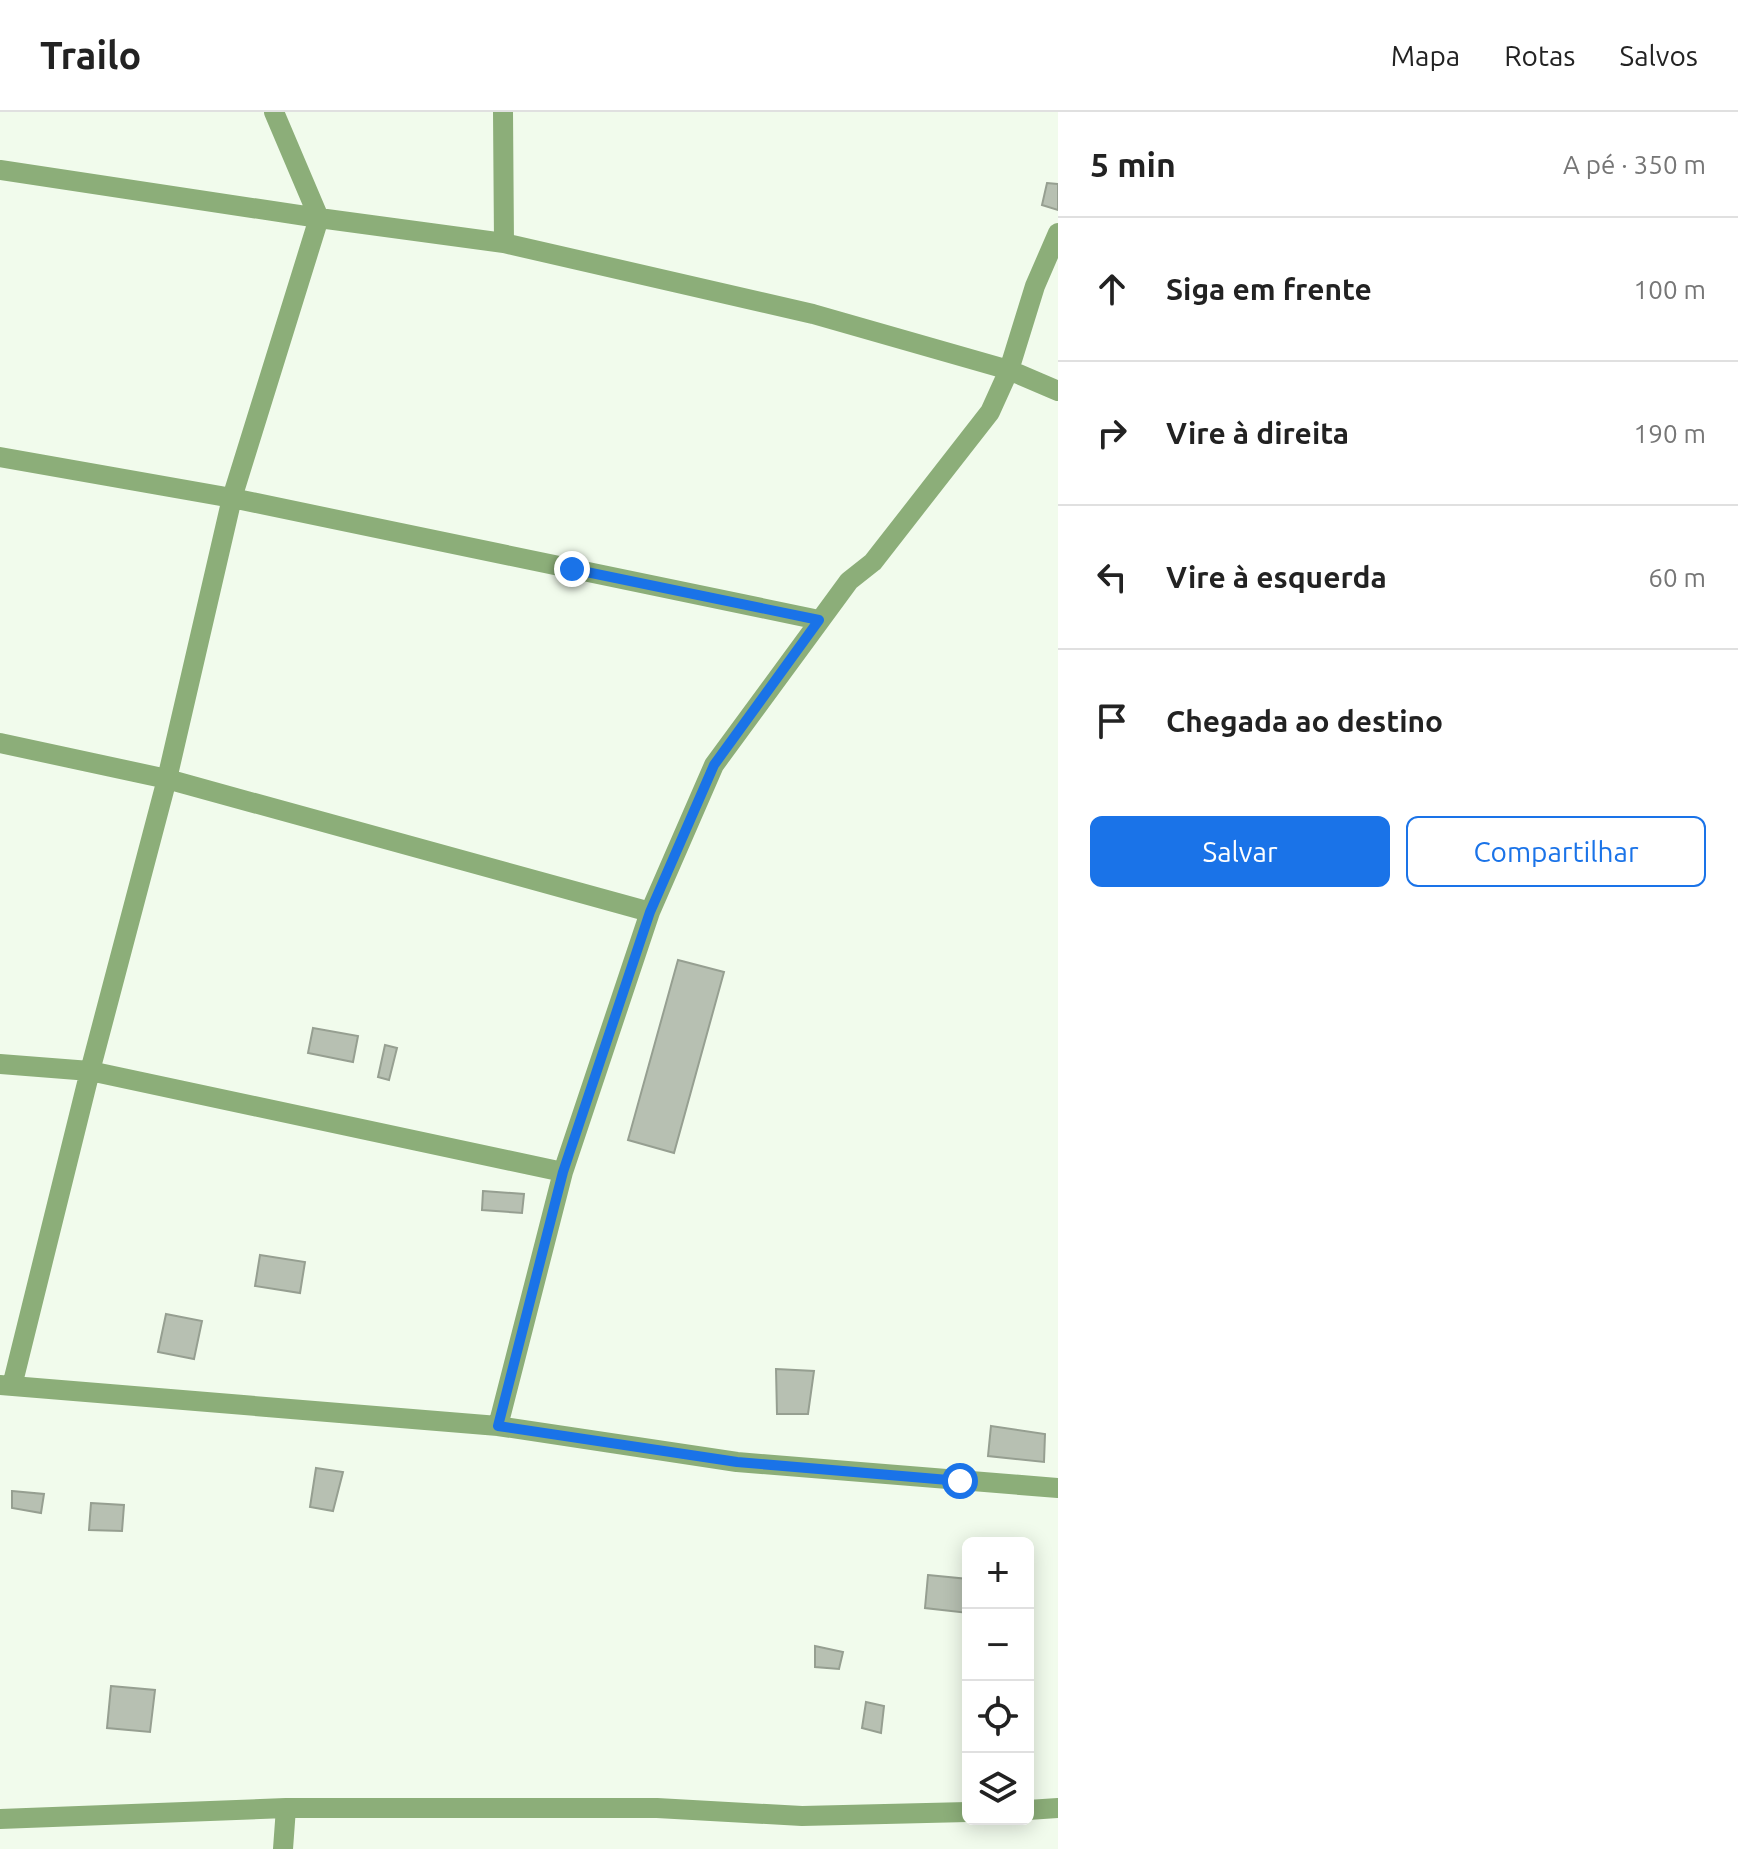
<!DOCTYPE html>
<html lang="pt">
<meta charset="utf-8">
<style>
body{margin:0;font-family:Ubuntu,sans-serif;background:#f6f6f6;color:#222}
.controls{position:absolute;right:24px;bottom:24px;display:grid;overflow:hidden;border-radius:12px;box-shadow:0 4px 20px #0003}
.controls button{width:72px;height:72px;display:grid;place-items:center;padding:0;border:0;border-bottom:2px solid #e0e0e0;background:#fff;color:#222;font:40px sans-serif}
.stop{position:absolute;width:24px;height:24px;margin:-18px;border:6px solid #1a73e8;border-radius:50%;background:#fff}
.stop.end{background:#1a73e8;border-color:#fff;box-shadow:0 2px 8px #0008}
.list{margin:0;padding:0;list-style:none}
h2{display:flex;justify-content:space-between;align-items:center;height:104px;margin:0;padding:0 32px;font-size:34px}
h2 small{font-size:26px;font-weight:400;color:#767676}
.list li{display:grid;grid-template-columns:52px 1fr auto;gap:24px;align-items:center;box-sizing:border-box;height:144px;padding:0 32px;border-top:2px solid #e0e0e0}
.list b{display:block;font-size:30px;white-space:nowrap}
.list em{font-size:26px;font-style:normal;color:#767676}
.actions{display:flex;gap:16px;padding:24px 32px}
.actions a{flex:1;padding:18px 0;border:2px solid #1a73e8;border-radius:12px;text-align:center;font-size:28px;color:#1a73e8}
.actions .main{background:#1a73e8;color:#fff}
.icon{flex:none;width:44px;height:44px;fill:none;stroke:currentColor;stroke-width:2;stroke-linecap:round;stroke-linejoin:round}
.map{position:relative;flex:none;width:1058px;height:1737px;overflow:hidden}
header{display:flex;align-items:center;gap:48px;box-sizing:border-box;height:112px;padding:0 40px;background:#fff;border-bottom:2px solid #e0e0e0}
header strong{font-size:38px}
nav{display:flex;gap:44px;margin-inline-start:auto;font-size:28px}
main{display:flex}
aside{flex:1;background:#fff}
.map>svg:first-child{display:block}
.building{fill:#b7c0b2;stroke:#969f91;stroke-width:2}
.lines{fill:none;stroke-linecap:round;stroke-linejoin:round}
.minor{stroke:#8cae79;stroke-width:20}
.route{stroke:#1a73e8;stroke-width:10}
</style>
<header>
<strong>Trailo</strong>
<nav><a>Mapa</a><a>Rotas</a><a>Salvos</a></nav>
</header>
<main>
<div class="map">
<svg width="1058" height="1737" viewBox="0 0 1058 1737">
<rect width="100%" height="100%" fill="#f1fbec"/>
<path class="building" d="M1047 71 1058 72V98L1042 93Z
M678 848 724 860 674 1041 628 1028Z
M313 916 358 924 353 950 308 941Z
M385 933 397 936 389 968 378 965Z
M483 1079 524 1082 522 1101 482 1098Z
M260 1143 305 1150 300 1181 255 1174Z
M166 1202 202 1209 194 1247 158 1240Z
M776 1257 814 1259 808 1302H777Z
M991 1314 1045 1322 1044 1350 988 1344Z
M316 1356 343 1360 333 1399 310 1395Z
M12 1379 44 1382 41 1401 12 1396Z
M91 1391 124 1393 122 1419 89 1418Z
M928 1463 968 1467V1501L925 1496Z
M815 1534 843 1540 839 1557 815 1555Z
M111 1574 155 1578 150 1620 107 1616Z
M866 1590 884 1594 881 1621 862 1616Z"/>
<g class="lines">
<path class="minor" d="M274 0 319 106
M503 0 504 131
M0 58 319 106
M0 345 232 386 819 508
M0 631 167 667 650 800
M0 952 90 959 167 667 232 386 319 106 504 131 813 202 1009 258 1058 279
M0 1273 498 1314 737 1350 1058 1376
M12 1274 90 959 563 1060
M498 1314 563 1060 650 800 714 653 849 469 873 450 990 300 1009 258 1035 174 1058 121
M1028 1698 1058 1696
M0 1707 286 1696
M283 1737 286 1696H657L802 1704 968 1700"/>
</g>
<g class="lines">
<path class="route" d="M572 457 819 508 714 653 650 800 563 1060 498 1314 737 1350 960 1369"/>
</g>
</svg>
<div class="controls">
<button>+</button>
<button>−</button>
<button><svg class="icon" aria-label="locate" viewBox="0 0 24 24"><circle cx="12" cy="12" r="6"/><path d="M12 2v4M12 18v4M2 12h4M18 12h4"/></svg></button>
<button><svg class="icon" aria-label="layers" viewBox="0 0 24 24"><path d="M12 4l9 5-9 5-9-5zM3 14l9 5 9-5"/></svg></button>
</div>
<div class="stop" style="left:960px;top:1369px"></div>
<div class="stop end" style="left:572px;top:457px"></div>
</div>
<aside>
<h2>5 min<small>A pé · 350 m</small></h2>
<ul class="list">
<li><svg class="icon" aria-label="ahead" viewBox="0 0 24 24"><path d="M12 20V5M6 11l6-6 6 6"/></svg><div><b>Siga em frente</b></div><em>100 m</em></li>
<li><svg class="icon" aria-label="right" viewBox="0 0 24 24"><path d="M7 20v-9h11M14 6l5 5-5 5"/></svg><div><b>Vire à direita</b></div><em>190 m</em></li>
<li><svg class="icon" aria-label="left" viewBox="0 0 24 24"><path d="M17 20v-9H6M10 6l-5 5 5 5"/></svg><div><b>Vire à esquerda</b></div><em>60 m</em></li>
<li><svg class="icon" aria-label="arrive" viewBox="0 0 24 24"><path d="M6 21V4h12l-3 4 3 4H6"/></svg><div><b>Chegada ao destino</b></div></li>
</ul>
<div class="actions"><a class="main">Salvar</a><a>Compartilhar</a></div>
</aside>
</main>
